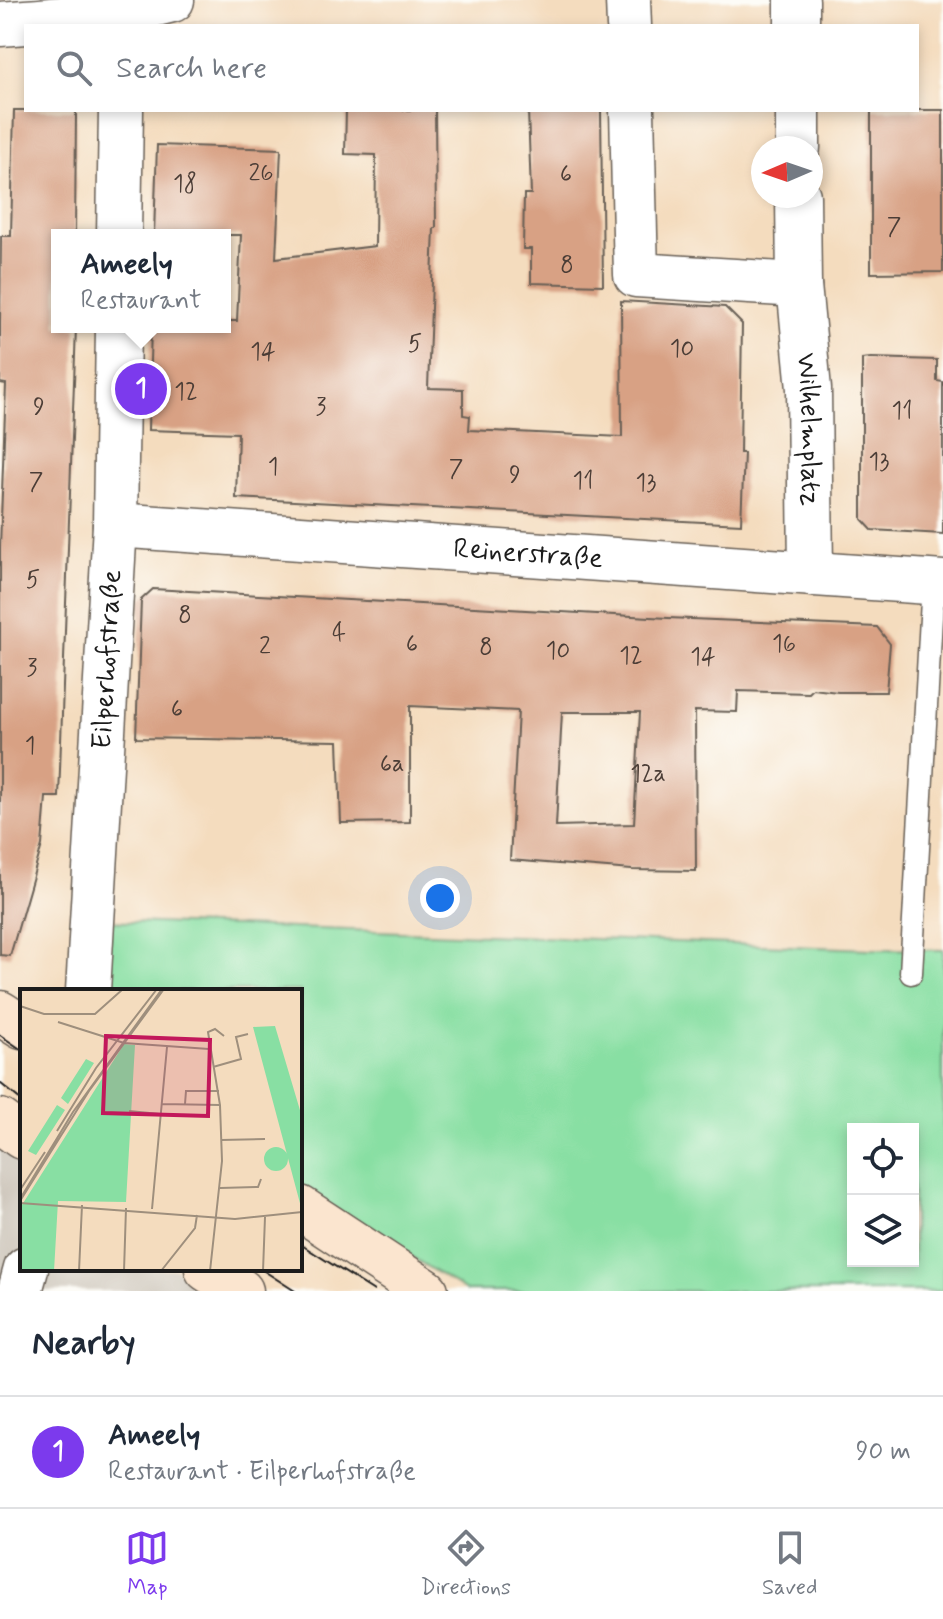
<!DOCTYPE html>
<meta charset="utf-8">
<style>
body{margin:0;font-family:Mynerve,sans-serif;background:#f6f6f7;color:#1f2937}
.controls{position:absolute;right:24px;bottom:24px;display:grid;overflow:hidden;border-radius:0px;box-shadow:0 4px 12px #0003}
.controls button{width:72px;height:72px;display:grid;place-items:center;padding:0;border:0;border-bottom:2px solid #e0e1e3;background:#fff;color:#1f2937;font:40px sans-serif}
.compass{position:absolute;left:751px;top:136px;width:72px;height:72px;border-radius:50%;background:#fff;box-shadow:0 4px 12px #0003;rotate:268deg}
.you{position:absolute;left:440px;top:898px;width:28px;height:28px;margin:-20px;border:6px solid #fff;border-radius:50%;background:#1a73e8;box-shadow:0 0 0 12px #1a73e833}
.badge{display:grid;place-items:center;width:52px;height:52px;border-radius:50%;background:#7c3aed;color:#fff;font-size:26px;font-weight:700}
.pin{position:absolute;translate:-50% -50%;border:4px solid #fff;box-shadow:0 2px 8px #0006}
.popup{position:absolute;left:51px;top:229px;width:180px;height:104px;box-sizing:border-box;display:grid;place-content:center;border-radius:0px;background:#fff;filter:drop-shadow(0 2px 6px #0005);font-size:26px;white-space:nowrap;color:#747a83}
.popup b{font-size:30px;color:#1f2937}
.popup::after{content:'';position:absolute;left:50%;top:100%;margin-left:-16px;border:16px solid transparent;border-top-color:#fff}
.list{margin:0;padding:0;list-style:none}
h2{display:flex;justify-content:space-between;align-items:center;height:104px;margin:0;padding:0 32px;font-size:34px}
h2 small{font-size:26px;font-weight:400;color:#747a83}
.list li{display:grid;grid-template-columns:52px 1fr auto;gap:24px;align-items:center;box-sizing:border-box;height:112px;padding:0 32px;border-top:2px solid #e0e1e3}
.list b{display:block;font-size:30px;white-space:nowrap}
.list p{margin:0;font-size:26px;white-space:nowrap;color:#747a83}
.list em{font-size:26px;font-style:normal;color:#747a83}
.icon{flex:none;width:44px;height:44px;fill:none;stroke:currentColor;stroke-width:2;stroke-linecap:round;stroke-linejoin:round}
.map{position:relative;flex:none;width:943px;height:1291px;overflow:hidden}
.search{position:absolute;background:#fff;box-shadow:0 4px 12px #0003;left:24px;right:24px;top:24px;height:88px;display:flex;align-items:center;gap:20px;box-sizing:border-box;padding:0 28px;border-radius:0px;color:#747a83;font-size:30px}
.sheet{height:216px;background:#fff}
nav{display:flex;justify-content:space-around;align-items:center;box-sizing:border-box;height:112px;border-top:2px solid #e0e1e3;background:#fff;font-size:22px;color:#747a83}
nav a{display:grid;justify-items:center;gap:4px}
nav .on{color:#7c3aed}
.map>svg:first-child{display:block}
.industrial{fill:#cbc3b8}
.green{fill:#88dfa3;stroke:#527e60;stroke-width:2;fill-rule:evenodd}
.building{fill:#d8a184;fill-rule:evenodd}
.lines{fill:none;stroke-linecap:round;stroke-linejoin:round}
.service-casing{stroke:#685f55;stroke-width:25}
.minor-casing{stroke:#685f55;stroke-width:47}
.secondary-casing{stroke:#685f55;stroke-width:47}
.service{stroke:#fff;stroke-width:22}
.minor{stroke:#fff;stroke-width:44}
.secondary{stroke:#fbe5cf;stroke-width:44}
.tram{stroke:#1c1c1c;stroke-width:2}
.labels{text-anchor:middle;dominant-baseline:central;stroke-width:7;stroke-linejoin:round;paint-order:stroke}
.number-label{font-size:24px;fill:#4b3d36}
.street-label{font-size:28px;fill:#1c1c1c;stroke:#fdfcf7}
.inset-road{fill:none;stroke:#9e8f7d;stroke-width:2}
.view{fill:#c2185b;fill-opacity:0.15;stroke:#c2185b;stroke-width:4}
.inset-edge{fill:none;stroke:#1c1c1c;stroke-width:4}
</style>
<div class="map">
<svg width="943" height="1291" viewBox="0 0 943 1291">
<rect width="100%" height="100%" fill="#fdfcf7"/>
<filter id="ink" filterUnits="userSpaceOnUse"><feTurbulence type="fractalNoise" baseFrequency=".0125" numOctaves="2"/><feDisplacementMap in="SourceGraphic" scale="16" xChannelSelector="R" yChannelSelector="G"/><feConvolveMatrix kernelMatrix="1 2 1 2 8 2 1 2 1" color-interpolation-filters="sRGB"/></filter>
<filter id="wash" filterUnits="userSpaceOnUse"><feTurbulence type="fractalNoise" baseFrequency=".006" numOctaves="4" result="noise"/><feDisplacementMap in="SourceGraphic" scale="32" xChannelSelector="R" yChannelSelector="G"/><feGaussianBlur stdDeviation="1.8" result="paint"/><feColorMatrix in="noise" values="0 0 0 0 0 0 0 0 0 0 0 0 0 0 0 0 0 1.4 0 .05"/><feComposite in="paint" operator="in"/></filter>
<g filter="url(#wash)">
<rect width="100%" height="100%" fill="#f4dcbe"/>
<path class="industrial" d="M0 1148 22 1164V1269H176L210 1291H0Z"/>
<path class="green" d="M102 921 870 949 943 950V1291H466L300 1187V991H97ZM853 1129H913V1261H853Z"/>
<g id="blocks">
<path class="building" d="M14 110H76L75 235H57V327H76L59 797H46L42 845 10 956 0 955V547L6 384 0 383V320L1 236H11Z
M346 110H435L436 228H434L428 388 463 389V415L470 416 469 430 622 437 621 301 725 307 742 324 740 453H744L741 524 236 498 238 433 148 430 151 327H225V321H237L241 235H154L157 145 281 149 276 258 375 246 376 155 345 154Z
M528 110H601L603 285 531 283V249H523L524 194H531Z
M871 110H943V272L871 273Z
M871 358 937 360V381L943 382V534L872 530 862 519V359Z
M153 589 668 618 877 627 890 644 886 692H838L813 689 809 693 738 691 737 712 695 711 696 871 632 870 510 860 518 711 410 706V822L341 823 338 741 136 738 141 600ZM562 712H640L634 824 556 826Z"/>
</g>
</g>
<g filter="url(#ink)">
<use href="#blocks" fill-opacity="0" stroke="#685f55" stroke-width="2"/>
<g class="lines">
<defs>
<path id="service" d="M911 973 933 582"/>
<g id="minor">
<path d="M628 0 629 26"/>
<path d="M797 0V26"/>
<path d="M0 24C57 20 117 15 172 0"/>
<path d="M632 110 636 275 799 285"/>
<path d="M798 110V148"/>
<path id="s1" d="M798 196 799 285 809 389 811 574"/>
<path d="M119 235 121 110"/>
<path id="s2" d="M115 525 943 583"/>
<path id="s3" d="M88 991 115 525 118 327"/>
<path d="M20 1291 26 1269"/>
</g>
<path id="secondary" d="M0 1013 22 1027
M0 1121 22 1137
M300 1208 426 1291
M207 1269 241 1291"/>
</defs>
<use href="#service" class="service-casing"/>
<use href="#minor" class="minor-casing"/>
<use href="#secondary" class="secondary-casing"/>
<use href="#service" class="service"/>
<use href="#minor" class="minor"/>
<use href="#secondary" class="secondary"/>
<path class="tram" d="M0 1035 22 1050
M0 1083 22 1101
M300 1244 374 1291
M261 1269 295 1291"/>
</g>
</g>
<g class="labels">
<g class="number-label">
<text x="261" y="173">26</text>
<text x="566" y="174">6</text>
<text x="185" y="184">18</text>
<text x="894" y="227">7</text>
<text x="567" y="265">8</text>
<text x="415" y="344">5</text>
<text x="682" y="349">10</text>
<text x="263" y="352">14</text>
<text x="186" y="392">12</text>
<text x="39" y="407">9</text>
<text x="321" y="407">3</text>
<text x="902" y="411">11</text>
<text x="879" y="462">13</text>
<text x="273" y="467">1</text>
<text x="456" y="469">7</text>
<text x="515" y="475">9</text>
<text x="583" y="481">11</text>
<text x="36" y="482">7</text>
<text x="646" y="483">13</text>
<text x="33" y="580">5</text>
<text x="185" y="615">8</text>
<text x="339" y="633">4</text>
<text x="412" y="644">6</text>
<text x="784" y="644">16</text>
<text x="265" y="646">2</text>
<text x="486" y="647">8</text>
<text x="558" y="651">10</text>
<text x="631" y="656">12</text>
<text x="703" y="657">14</text>
<text x="32" y="668">3</text>
<text x="177" y="709">6</text>
<text x="30" y="746">1</text>
<text x="392" y="764">6a</text>
<text x="648" y="774">12a</text>
</g>
<g class="street-label">
<text stroke="none"><textPath href="#s1" startOffset="234">Wilhelmplatz</textPath></text>
<text stroke="none"><textPath href="#s2" startOffset="414">Reinerstraße</textPath></text>
<text stroke="none"><textPath href="#s3" startOffset="332">Eilperhofstraße</textPath></text>
</g>
</g>
<g transform="translate(20 989)">
<rect width="282" height="282" fill="#f4dcbe"/>
<path d="M255 37 282 128 281 218 233 38ZM104 55 115 56 106 213 38 212 34 282H0V219ZM66 70 74 74 48 115 41 109ZM37 116 45 121 16 166 8 162ZM244 170a12 12 0 1 1 24 0a12 12 0 1 1-24 0Z" fill="#88dfa3"/>
<path class="inset-road" d="M0 17 24 25H75L103 0M38 33 104 54 189 60M193 78 221 70 216 48 228 45M141 115 200 116M165 115 166 102H199M109 122 140 125M37 142 76 79 137 0M201 151 245 150M200 199 238 198 241 190M0 201 25 163M0 210 53 123 142 0M0 212 69 102 144 0M0 214 215 230 282 223M132 220 147 58M59 282 62 216M104 282 106 219M141 282 175 239 177 226M190 282 202 172 200 116 188 43 195 40 204 47M243 282 245 228"/>
<path class="view" d="M86 47 190 51 188 127 83 124Z"/>
<rect width="282" height="282" class="inset-edge"/>
</g>
</svg>
<div class="controls">
<button><svg class="icon" aria-label="locate" viewBox="0 0 24 24"><circle cx="12" cy="12" r="6"/><path d="M12 2v4M12 18v4M2 12h4M18 12h4"/></svg></button>
<button><svg class="icon" aria-label="layers" viewBox="0 0 24 24"><path d="M12 4l9 5-9 5-9-5zM3 14l9 5 9-5"/></svg></button>
</div>
<svg class="compass" viewBox="-18 -18 36 36"><path d="M0-13l5 13h-10z" fill="#e53935"/><path d="M0 13l5-13h-10z" fill="#747a83"/></svg>
<div class="you"></div>
<div class="pin badge" style="left:141px;top:389px">1</div>
<div class="popup"><b>Ameely</b>Restaurant</div>
<div class="search"><svg class="icon" aria-label="search" viewBox="0 0 24 24"><circle cx="10" cy="10" r="6"/><path d="M15 15l6 6"/></svg>Search here</div>
</div>
<section class="sheet">
<h2>Nearby<small></small></h2>
<ul class="list">
<li><span class="badge">1</span><div><b>Ameely</b><p>Restaurant · Eilperhofstraße</p></div><em>90 m</em></li>
</ul>
</section>
<nav>
<a class="on"><svg class="icon" aria-label="map" viewBox="0 0 24 24"><path d="M3 6l6-2 6 2 6-2v14l-6 2-6-2-6 2zM9 4v14M15 6v14"/></svg>Map</a>
<a><svg class="icon" aria-label="directions" viewBox="0 0 24 24"><path d="M12 3l9 9-9 9-9-9zM9 14v-3h6M13 9l2 2-2 2"/></svg>Directions</a>
<a><svg class="icon" aria-label="saved" viewBox="0 0 24 24"><path d="M7 4h10v16l-5-4-5 4z"/></svg>Saved</a>
</nav>
